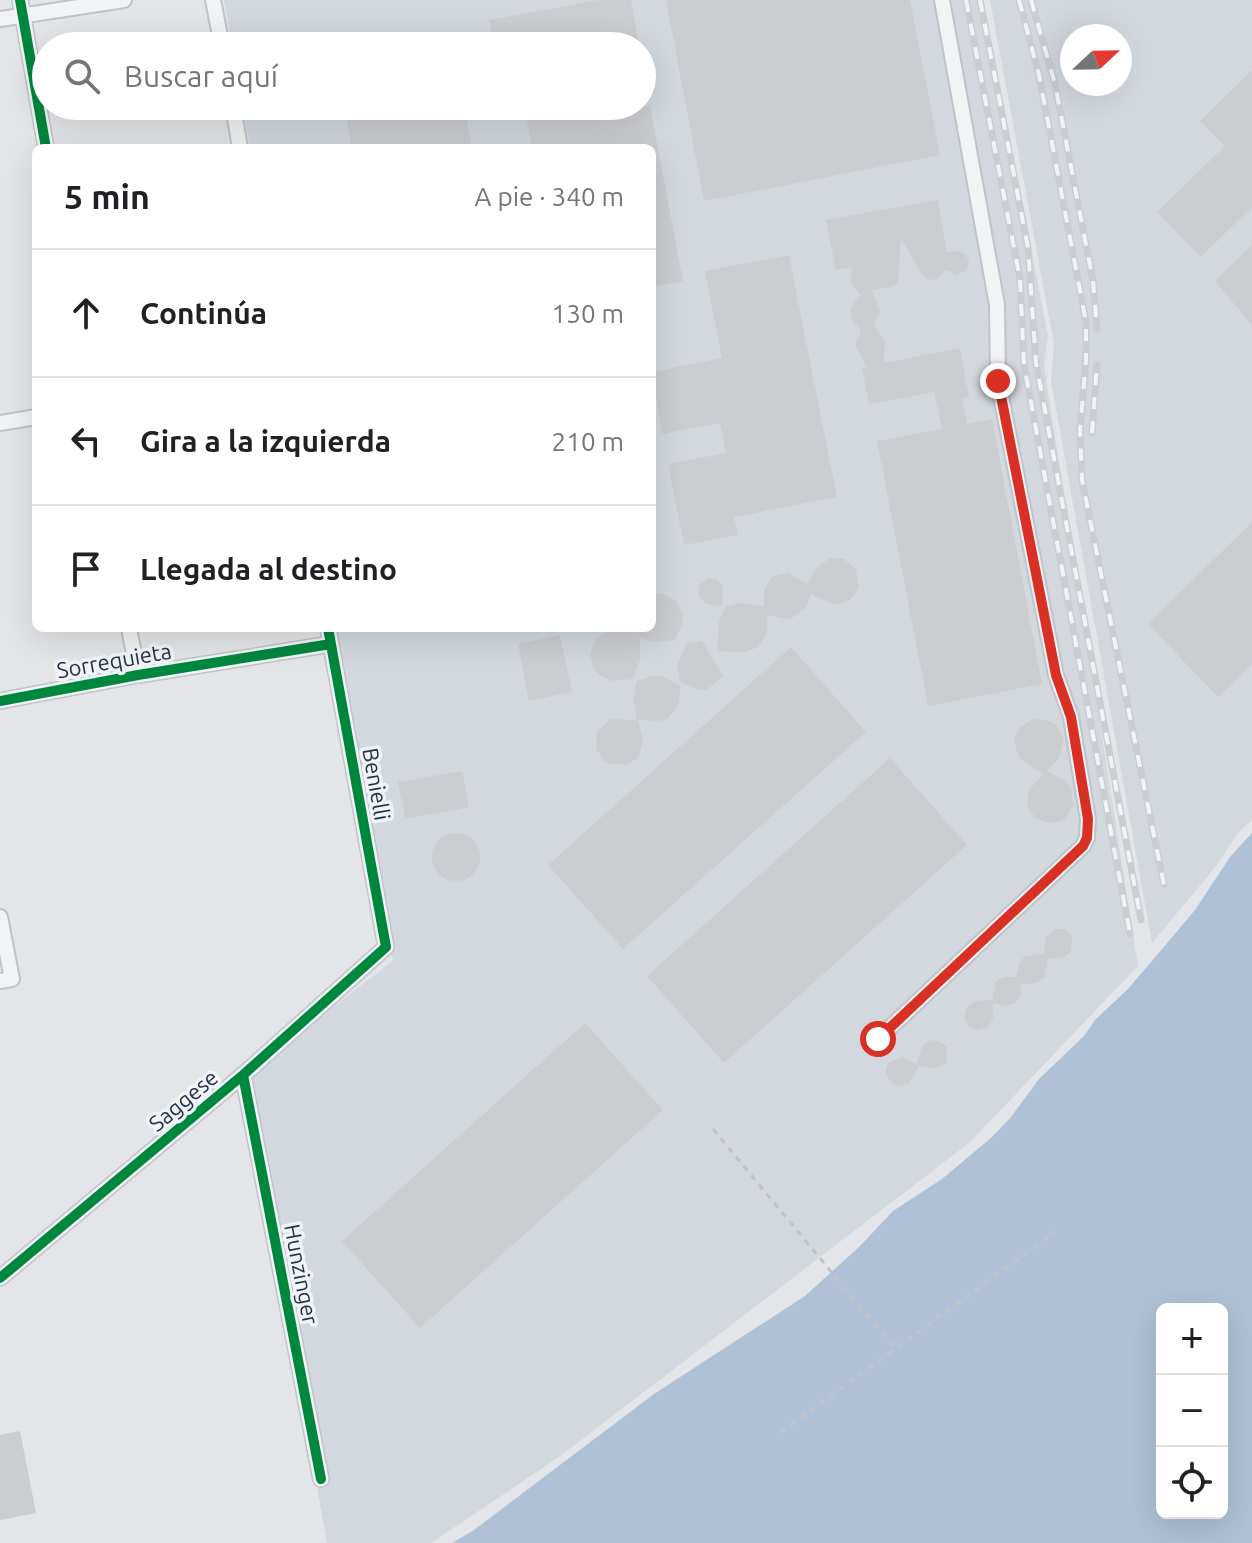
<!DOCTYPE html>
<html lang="es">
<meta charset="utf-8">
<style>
body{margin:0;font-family:Ubuntu,sans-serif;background:#f2f2f2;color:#202124}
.controls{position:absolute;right:24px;bottom:24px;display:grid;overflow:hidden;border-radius:12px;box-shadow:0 8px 32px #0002}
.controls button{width:72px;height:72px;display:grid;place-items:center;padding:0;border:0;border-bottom:2px solid #e0e0e0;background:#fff;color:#202124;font:40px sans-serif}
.compass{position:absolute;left:1060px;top:24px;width:72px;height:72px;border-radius:50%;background:#fff;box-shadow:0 8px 32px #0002;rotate:68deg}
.stop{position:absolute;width:24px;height:24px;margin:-18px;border:6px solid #d93025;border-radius:50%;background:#fff}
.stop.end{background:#d93025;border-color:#fff;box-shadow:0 2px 8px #0008}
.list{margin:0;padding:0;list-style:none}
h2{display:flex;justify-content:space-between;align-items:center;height:104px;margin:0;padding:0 32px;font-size:34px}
h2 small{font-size:26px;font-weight:400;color:#757577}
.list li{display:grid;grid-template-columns:52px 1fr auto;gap:24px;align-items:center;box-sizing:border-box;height:128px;padding:0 32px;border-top:2px solid #e0e0e0}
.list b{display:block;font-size:30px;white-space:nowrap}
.list em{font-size:26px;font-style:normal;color:#757577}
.icon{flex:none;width:44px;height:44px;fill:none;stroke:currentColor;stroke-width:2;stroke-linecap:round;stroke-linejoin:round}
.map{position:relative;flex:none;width:1252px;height:1543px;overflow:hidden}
.search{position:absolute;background:#fff;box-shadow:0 8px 32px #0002;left:32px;top:32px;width:624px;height:88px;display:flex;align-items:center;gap:20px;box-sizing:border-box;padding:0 28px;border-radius:44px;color:#757577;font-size:30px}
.panel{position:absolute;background:#fff;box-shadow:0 8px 32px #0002;left:32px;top:144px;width:624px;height:488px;border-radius:12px}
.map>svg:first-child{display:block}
.built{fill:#d3d8df;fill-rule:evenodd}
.water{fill:#aec1d6;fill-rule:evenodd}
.building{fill:#cbcdd1}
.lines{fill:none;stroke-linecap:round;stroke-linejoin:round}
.minor-casing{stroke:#c1c3c6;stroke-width:18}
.path{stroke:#c1c3c8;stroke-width:3;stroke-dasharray:6 6;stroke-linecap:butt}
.minor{stroke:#f2f3f5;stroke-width:14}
.rail-casing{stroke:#cbcdd0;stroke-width:7}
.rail{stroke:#f0f3f8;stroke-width:4;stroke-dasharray:12;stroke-linecap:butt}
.cycleway-casing{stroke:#f0f3f8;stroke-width:15}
.cycleway{stroke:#00873e;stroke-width:10}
.route{stroke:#d93025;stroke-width:10}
.labels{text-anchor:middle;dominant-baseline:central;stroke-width:7;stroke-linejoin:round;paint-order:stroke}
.street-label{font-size:22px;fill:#273244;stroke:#f0f3f8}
</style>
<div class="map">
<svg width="1252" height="1543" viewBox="0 0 1252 1543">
<rect width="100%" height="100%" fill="#e3e5e8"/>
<path class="built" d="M224 0H983L1048 336 1044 366 1138 966 969 1143 559 1457 431 1543H327L243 1075 393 961 335 628H652V148H250L243 106H642V46H232Z
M990 0H1252V820L1239 832 1213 870 1152 943 1051 381 1054 344ZM1072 36H1120V84H1072Z"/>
<path class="water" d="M1252 833V1543H452L474 1530 654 1394 805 1296 859 1247 893 1211 942 1179 991 1138 1011 1117 1039 1079 1084 1036 1096 1019 1128 989 1163 948 1195 910 1230 857ZM1162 1309H1222V1513H1162Z"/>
<path class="building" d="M599 0H631L639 46H493L489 20Z
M666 0H910L940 155 704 201Z
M1252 70V207L1201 257 1157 212 1225 146 1200 121Z
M344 106H464L472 148H352Z
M524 106H650L683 281 652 287V148H657H532Z
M938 200 947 252 959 251 965 254 969 261 967 270 957 275 946 270 935 280 927 279 922 275 901 238 898 283 892 287 872 290 881 314 879 313 874 326 885 341 884 363 960 348 969 397 962 398 967 424 992 419 1042 684 928 706 877 441 942 429 934 392 869 404 862 368 867 367 855 345 861 330 852 321 850 313 853 303 861 295 850 282 852 267 836 270 826 220Z
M1252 245V325L1215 281Z
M789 255 837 497 734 517 738 535 684 545 668 464 726 453 720 423 662 434 652 372 722 358 705 271Z
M1252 522V664L1218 697 1148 624Z
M830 558 844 559 856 570 859 588 850 600 835 605 811 594 806 607 794 617 785 619 767 615V633L758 647 746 652 717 651 719 622 725 607 740 603 764 606V589L773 576 788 573 807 584 817 567Z
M708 578 716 579 723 586 722 606 706 604 699 597 698 586Z
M662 593 676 601 683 615 682 624 675 640 657 642 641 639 640 636V660L633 679 612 681 598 674 593 667 590 654 596 639 606 632 614 630 638 632 637 628H652V594Z
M560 635 572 692 529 701 518 644Z
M702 641 723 676 708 689 700 690 680 682 677 665 687 643Z
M791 647 866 732 623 949 548 865Z
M653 676H661L681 686 678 706 668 718 659 721 638 720 643 741 638 758 625 765 606 763 596 749 597 731 611 719 637 720 633 698 637 681Z
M1033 719 1047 720 1055 724 1064 739 1059 758 1047 771 1065 781 1071 788 1073 806 1065 818 1058 822 1049 823 1037 819 1029 810 1027 802 1029 790 1043 774 1019 758 1014 741 1019 728Z
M890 758 967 845 724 1063 647 976Z
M462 771 469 807 405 819 398 782Z
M432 857a24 24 0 1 1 48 0a24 24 0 1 1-48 0Z
M1056 929H1064L1072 936 1071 952 1064 957 1048 959 1045 977 1038 982 1021 985V995L1015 1003 1006 1006 993 1003V1019L988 1027 978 1030 970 1028 964 1017 967 1007 975 1001 992 1000 995 983 1003 977H1016L1020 962 1025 956 1044 953 1046 937Z
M585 1023 663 1110 420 1328 342 1241Z
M931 1040 939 1041 947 1047 946 1063 934 1069 919 1066 909 1083 899 1086 892 1083 885 1073 888 1063 902 1057 917 1064 922 1046Z
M20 1431 36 1513 0 1520V1435Z"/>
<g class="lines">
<defs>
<path id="minor" d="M20 0 46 148
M213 0 222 46
M0 19 124 0
M233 106 240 148
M0 423 36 417
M129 628 138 675
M0 701 138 675 331 644
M0 917 12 979 0 981
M878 1039 1083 846 1087 838 1088 819 1071 717 1056 675 998 381 997 305 942 0
M243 1075 321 1479
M0 1278 243 1075 386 947 328 628"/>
</defs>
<use href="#minor" class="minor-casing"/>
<path class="path" d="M713 1129 896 1350
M781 1432 1055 1232"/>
<use href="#minor" class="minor"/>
<defs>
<path id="rail" d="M966 0 1020 279
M980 0 1028 248 1036 363 1141 920
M1019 0 1039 75 1086 322V360L1080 430 1082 480 1164 885
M1031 0 1055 84 1093 281 1097 329
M1020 280 1024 365 1130 934
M1092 433 1097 365"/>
</defs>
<use href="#rail" class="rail-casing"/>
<use href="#rail" class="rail"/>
<defs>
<path id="cycleway" d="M20 0 46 148
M0 701 138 675 331 644
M243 1075 321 1479
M0 1278 243 1075 386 947 328 628"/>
</defs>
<use href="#cycleway" class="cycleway-casing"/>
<use href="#cycleway" class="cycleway"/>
</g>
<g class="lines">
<path class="route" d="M878 1039 1083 846 1087 838 1088 819 1071 717 1056 675 998 381"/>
</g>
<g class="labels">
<g class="street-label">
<text transform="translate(114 660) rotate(-10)">Sorrequieta</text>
<text transform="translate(377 784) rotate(80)">Benielli</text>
<text transform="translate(183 1100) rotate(-40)">Saggese</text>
<text transform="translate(302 1274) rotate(79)">Hunzinger</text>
</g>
</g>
</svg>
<div class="controls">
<button>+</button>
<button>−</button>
<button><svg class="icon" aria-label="locate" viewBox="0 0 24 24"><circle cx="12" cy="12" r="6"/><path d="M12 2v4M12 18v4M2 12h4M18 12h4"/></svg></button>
</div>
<svg class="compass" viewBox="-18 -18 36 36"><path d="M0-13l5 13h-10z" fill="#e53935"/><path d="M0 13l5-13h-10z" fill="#757577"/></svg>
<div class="stop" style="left:878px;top:1039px"></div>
<div class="stop end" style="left:998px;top:381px"></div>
<div class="search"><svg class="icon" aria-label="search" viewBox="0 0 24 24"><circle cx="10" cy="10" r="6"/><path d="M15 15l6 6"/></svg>Buscar aquí</div>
<section class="panel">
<h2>5 min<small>A pie · 340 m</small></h2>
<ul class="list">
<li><svg class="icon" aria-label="ahead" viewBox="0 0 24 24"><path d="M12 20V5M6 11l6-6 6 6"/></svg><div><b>Continúa</b></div><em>130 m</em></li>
<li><svg class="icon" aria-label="left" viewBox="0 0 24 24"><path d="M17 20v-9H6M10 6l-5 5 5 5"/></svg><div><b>Gira a la izquierda</b></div><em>210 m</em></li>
<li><svg class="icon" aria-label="arrive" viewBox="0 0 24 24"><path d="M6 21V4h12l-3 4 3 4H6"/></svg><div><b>Llegada al destino</b></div></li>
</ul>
</section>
</div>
